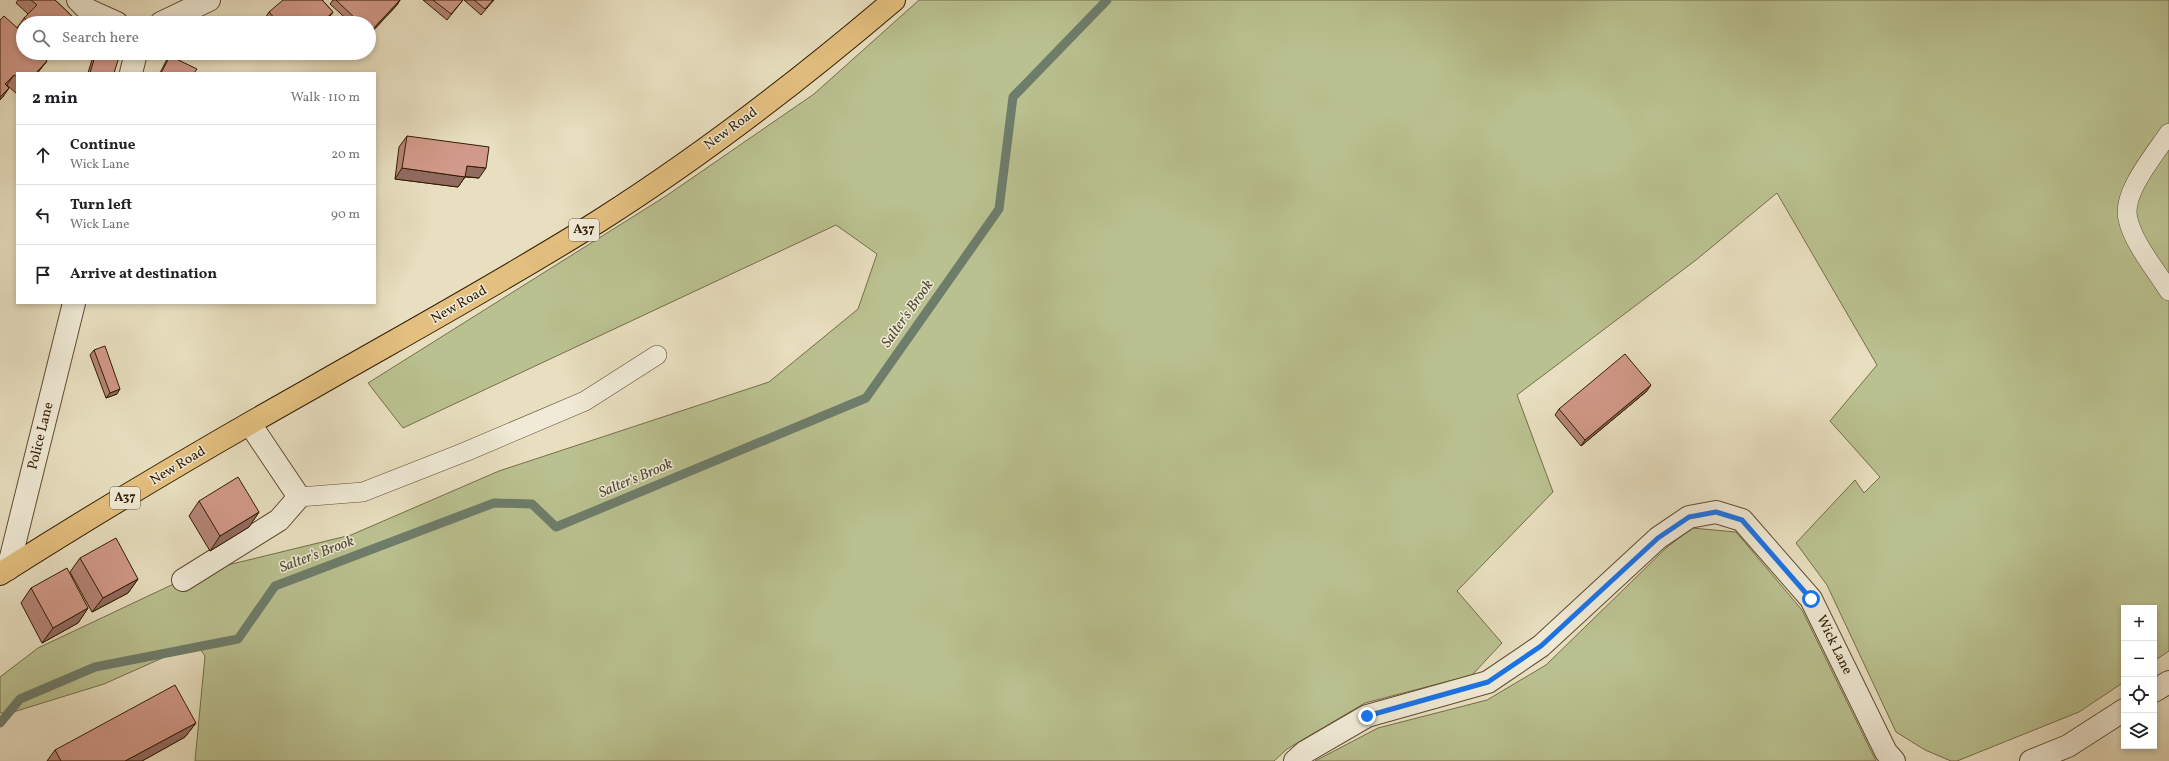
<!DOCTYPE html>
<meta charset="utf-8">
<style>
body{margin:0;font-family:Vollkorn,serif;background:#f2f2f2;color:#202124}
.controls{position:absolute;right:12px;bottom:12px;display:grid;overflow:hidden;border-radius:0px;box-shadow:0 2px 6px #0003}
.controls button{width:36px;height:36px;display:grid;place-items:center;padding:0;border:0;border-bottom:1px solid #e0e0e0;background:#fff;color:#202124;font:20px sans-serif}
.stop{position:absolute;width:12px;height:12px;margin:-9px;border:3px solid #1a73e8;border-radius:50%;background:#fff}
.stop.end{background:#1a73e8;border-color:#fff;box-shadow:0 1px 4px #0008}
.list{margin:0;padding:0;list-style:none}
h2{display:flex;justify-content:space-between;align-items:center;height:52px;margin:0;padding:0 16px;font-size:17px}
h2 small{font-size:13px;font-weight:400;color:#757577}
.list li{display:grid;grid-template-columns:26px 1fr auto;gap:12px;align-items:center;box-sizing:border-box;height:60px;padding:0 16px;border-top:1px solid #e0e0e0}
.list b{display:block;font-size:15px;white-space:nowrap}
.list p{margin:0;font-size:13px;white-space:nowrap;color:#757577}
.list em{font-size:13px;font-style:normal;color:#757577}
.icon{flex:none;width:22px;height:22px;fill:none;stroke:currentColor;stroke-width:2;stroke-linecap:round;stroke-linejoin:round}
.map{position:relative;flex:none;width:2169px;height:761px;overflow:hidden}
.search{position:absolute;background:#fff;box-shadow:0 2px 6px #0003;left:16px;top:16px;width:360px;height:44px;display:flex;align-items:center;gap:10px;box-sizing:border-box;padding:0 14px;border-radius:22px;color:#757577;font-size:15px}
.panel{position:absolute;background:#fff;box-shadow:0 2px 6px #0003;left:16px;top:72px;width:360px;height:232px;border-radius:0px}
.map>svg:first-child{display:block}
.green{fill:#bac190;stroke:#766e48}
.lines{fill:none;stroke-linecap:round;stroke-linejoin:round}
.stream{stroke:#6e7d6b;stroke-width:9}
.lane-casing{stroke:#5f4d31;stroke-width:20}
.street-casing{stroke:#5f4d31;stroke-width:24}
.highway-casing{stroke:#311c01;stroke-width:24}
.lane{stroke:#f0ead6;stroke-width:19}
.street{stroke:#f0ead6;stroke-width:22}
.highway{stroke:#e4c080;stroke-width:22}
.wall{fill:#b48476;stroke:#311c01}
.shaded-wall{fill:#926b60;stroke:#311c01}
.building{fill:#d19989;stroke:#311c01}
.route{stroke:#1a73e8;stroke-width:5}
.labels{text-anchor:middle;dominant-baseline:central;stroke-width:3;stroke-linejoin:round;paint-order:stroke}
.shield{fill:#f0ead6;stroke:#6a5a41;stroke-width:1}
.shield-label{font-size:13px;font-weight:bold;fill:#311c01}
.street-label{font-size:14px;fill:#311c01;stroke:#f0ead6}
.water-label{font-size:15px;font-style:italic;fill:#504c36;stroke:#f0ead6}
</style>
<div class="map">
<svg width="2169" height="761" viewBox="0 0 2169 761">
<rect width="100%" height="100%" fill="#e8dfc0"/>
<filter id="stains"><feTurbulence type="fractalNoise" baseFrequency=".005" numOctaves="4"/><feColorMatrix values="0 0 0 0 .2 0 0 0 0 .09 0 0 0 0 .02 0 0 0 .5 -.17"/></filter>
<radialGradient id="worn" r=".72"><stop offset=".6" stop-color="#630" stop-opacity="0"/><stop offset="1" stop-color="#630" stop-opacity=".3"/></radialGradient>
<path class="green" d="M919 0H2169V651L2154 661V608H2124V682L2079 712 1957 761H1951L1925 750 1896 732 1827 585 1796 543 1855 480 1864 493 1880 477 1830 421 1877 365 1777 193 1696 260 1517 395 1553 492 1457 591 1502 643 1472 675 1365 703 1287 749 1274 761H195L205 656 196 643 104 684 10 713H0V677L38 648 199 572 351 535 499 471 769 382 858 309 877 254 836 225 403 428 368 383 666 196 814 94Z
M1692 528 1736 532 1802 610 1876 761H1315L1378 728 1487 700 1546 665 1666 548Z"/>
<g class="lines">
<path class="stream" d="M0 723 20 699 95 667 238 639 275 586 494 503 532 504 556 527 866 398 999 209 1013 97 1107 0"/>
<defs>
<path id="lane" d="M2169 133C2155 154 2121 194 2128 219 2133 243 2156 270 2169 291
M299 497 363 492 465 452 585 401 657 355"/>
<path id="street" d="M78 0 88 10 117 23
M161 23 209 0
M131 73 136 53
M8 569 74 303
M183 580 279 520 299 497 250 424
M2154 691 2169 682
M1295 761 1305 752 1367 716 1488 682 1541 646 1658 538 1689 517 1716 512 1742 520 1811 599 1886 752 1894 761
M2031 761 2068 746 2124 710"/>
<path id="highway" d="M0 574C102 509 207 447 312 388 408 333 505 280 599 221 703 155 800 80 894 0"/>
</defs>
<use href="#lane" class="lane-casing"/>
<use href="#street" class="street-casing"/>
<use href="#highway" class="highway-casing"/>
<use href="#lane" class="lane"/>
<use href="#street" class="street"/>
<use href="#highway" class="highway"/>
</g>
<path class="wall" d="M18 0H55L75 19 72 23H23V53L47 61 39 71 17 73V94L7 85 6 86 9 88 2 98 17 28 24 18 28 14 16 3Z
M323 0V1L333 12 325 23H262L269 12Z
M333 0H400L397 5 369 35V23H351L330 4Z
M423 0H463L447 20Z
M464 0H494L481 15Z
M94 53H116L114 73H88Z
M170 56 194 73H160L166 61Z
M407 136 479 178 465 177 458 187 395 179 399 147Z
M94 350 117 394 106 398 90 355Z
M1647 391 1581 446 1555 415 1559 409Z
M199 501 259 512 249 527 210 551 189 516Z
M80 558 138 579 128 593 92 612 70 572Z
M31 588 88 608 78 623 42 643 21 603Z
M196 723 185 737 142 761H47L55 750Z"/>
<path class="shaded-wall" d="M400 0 397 5 369 35 370 32Z
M333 12 325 23H321Z
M47 61 39 71 38 73H36Z
M14 75 7 85 0 93 5 84Z
M9 88 2 98 0 100V97Z
M467 166 486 168 479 178 460 176Z
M402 168 465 177 458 187 395 179Z
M1651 385 1647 391 1581 446 1585 440Z
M120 389 117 394 106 398 110 393Z
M259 512 249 527 210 551 220 536Z
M138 579 128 593 92 612 103 598Z
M88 608 78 623 42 643 53 628Z
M196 723 185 737 142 761H125Z"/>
<path class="building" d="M31 0H55L75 19 71 23H30L24 18 37 5Z
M283 0H322L333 12 321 23H304L299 18 294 23H279L269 12Z
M336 0H400L370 32 369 31V23H360Z
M433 0H463L451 14Z
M474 0H493L485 9Z
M4 16 23 33V53H37L47 61 36 73H17V77L14 75 5 84 9 88 0 97V20Z
M96 53H116L120 54 114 73H90Z
M170 56 197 69 194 73H161Z
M407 136 489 147 486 168 467 166 465 177 402 168Z
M105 346 120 389 110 393 94 350Z
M1625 354 1651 385 1585 440 1559 409Z
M238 477 259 512 220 536 199 501Z
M116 538 138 579 103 598 80 558Z
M67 568 88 608 53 628 31 588Z
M175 685 196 723 125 761H61L55 750Z"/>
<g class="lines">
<path class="route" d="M1367 716 1488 682 1541 646 1658 538 1689 517 1716 512 1742 520 1811 599"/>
</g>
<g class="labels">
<g class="shield">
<rect x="569" y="219" width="30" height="22" rx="3"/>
<rect x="110" y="487" width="30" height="22" rx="3"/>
</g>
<g class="shield-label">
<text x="584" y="230">A37</text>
<text x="125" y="498">A37</text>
</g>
<g class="street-label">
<text transform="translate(731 129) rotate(-36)">New Road</text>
<text transform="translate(459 305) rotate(-30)">New Road</text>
<text transform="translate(41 436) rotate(-76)">Police Lane</text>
<text transform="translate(178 466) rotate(-31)">New Road</text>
<text transform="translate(1834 645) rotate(64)">Wick Lane</text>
</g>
<g class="water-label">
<text transform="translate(908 314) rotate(-55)">Salter's Brook</text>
<text transform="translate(636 479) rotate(-23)">Salter's Brook</text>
<text transform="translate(317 555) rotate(-21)">Salter's Brook</text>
</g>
</g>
<rect width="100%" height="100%" filter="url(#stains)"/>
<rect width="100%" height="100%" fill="url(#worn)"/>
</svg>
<div class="controls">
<button>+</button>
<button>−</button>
<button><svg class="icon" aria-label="locate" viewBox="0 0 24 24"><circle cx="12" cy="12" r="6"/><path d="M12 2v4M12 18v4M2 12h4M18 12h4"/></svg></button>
<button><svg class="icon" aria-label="layers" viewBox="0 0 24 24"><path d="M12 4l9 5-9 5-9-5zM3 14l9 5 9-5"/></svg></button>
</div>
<div class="stop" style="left:1811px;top:599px"></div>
<div class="stop end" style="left:1367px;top:716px"></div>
<div class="search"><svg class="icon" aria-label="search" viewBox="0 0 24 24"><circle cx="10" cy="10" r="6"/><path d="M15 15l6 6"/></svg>Search here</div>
<section class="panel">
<h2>2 min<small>Walk · 110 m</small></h2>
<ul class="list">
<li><svg class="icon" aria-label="ahead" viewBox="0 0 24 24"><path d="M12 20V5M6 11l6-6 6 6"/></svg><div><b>Continue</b><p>Wick Lane</p></div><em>20 m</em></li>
<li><svg class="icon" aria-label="left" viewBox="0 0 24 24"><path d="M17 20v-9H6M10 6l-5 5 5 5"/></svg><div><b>Turn left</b><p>Wick Lane</p></div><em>90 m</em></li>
<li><svg class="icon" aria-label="arrive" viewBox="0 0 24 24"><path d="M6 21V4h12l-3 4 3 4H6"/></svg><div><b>Arrive at destination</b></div></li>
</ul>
</section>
</div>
